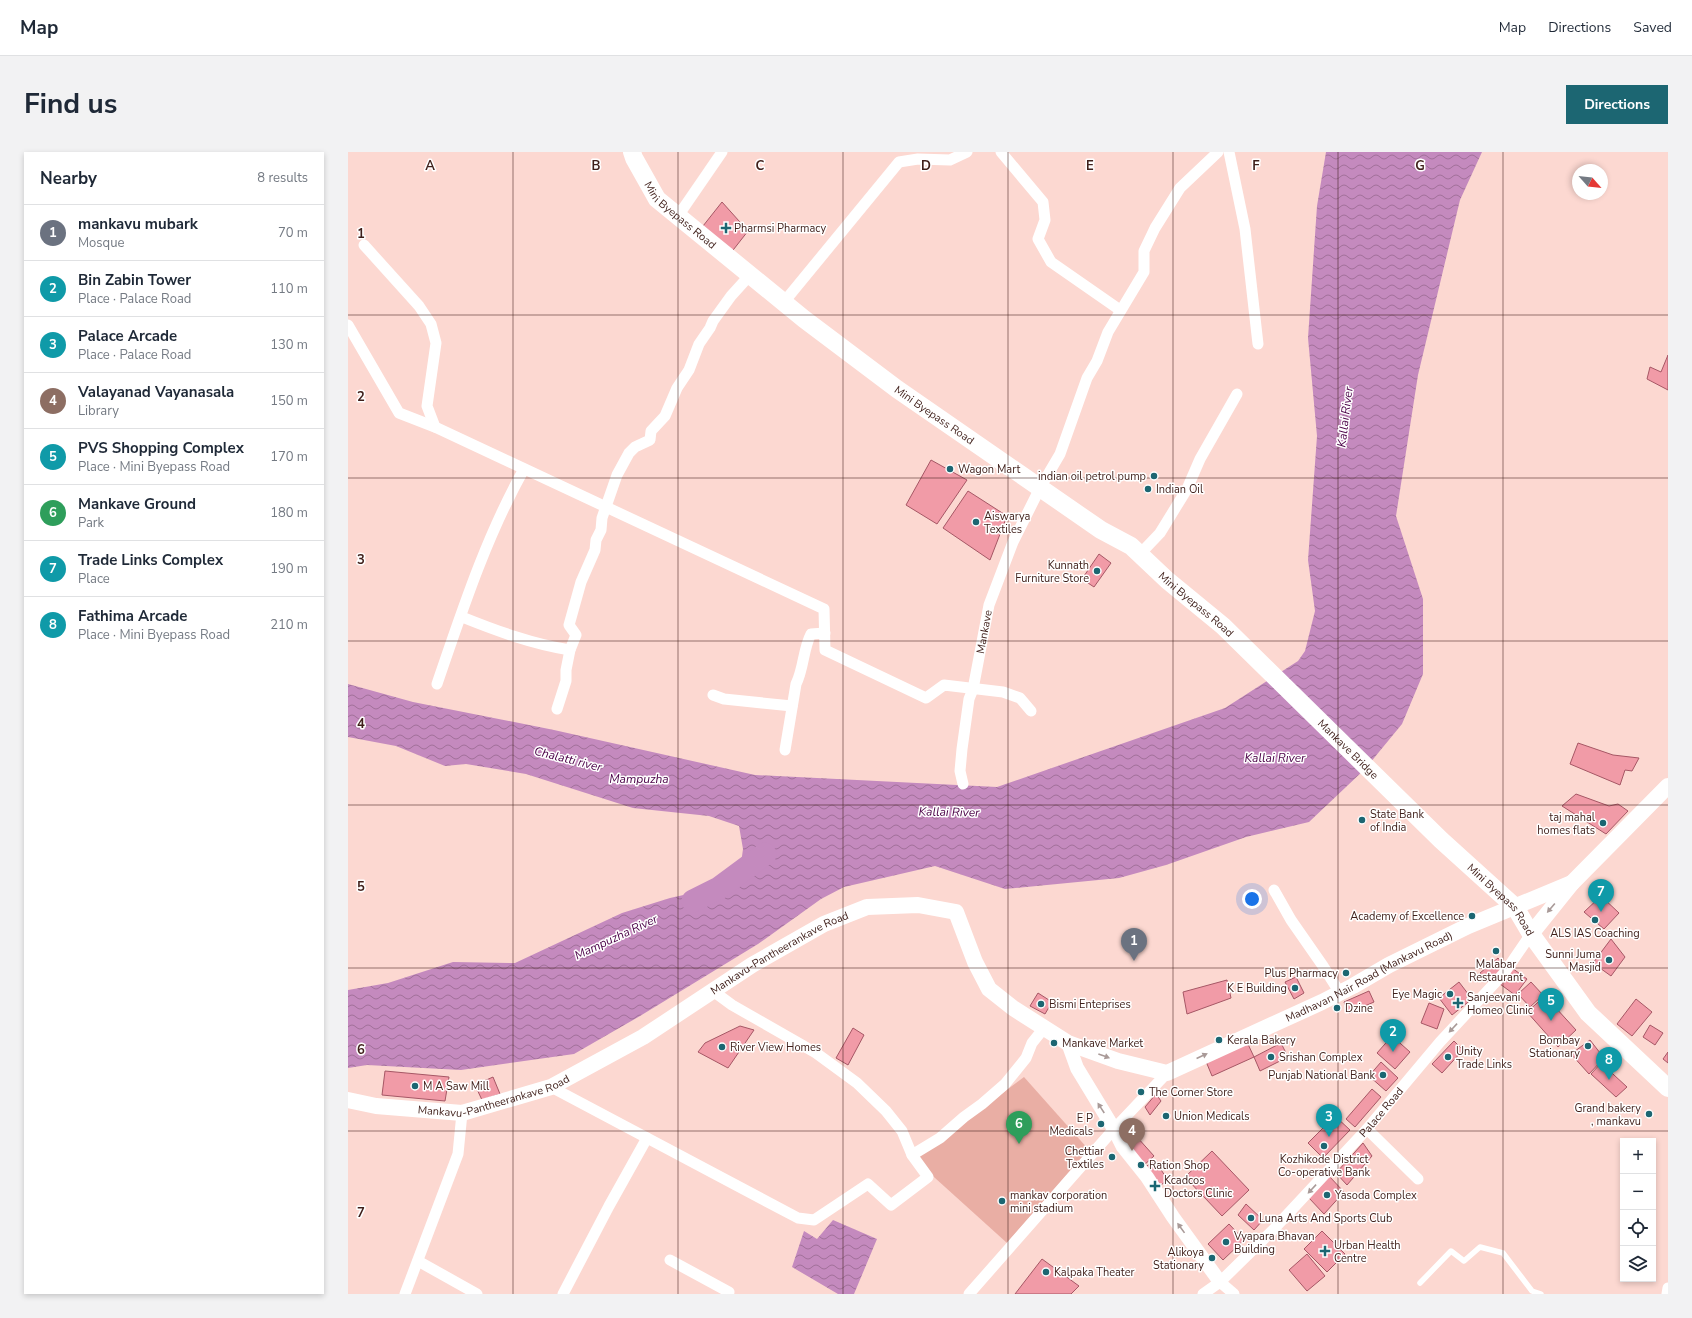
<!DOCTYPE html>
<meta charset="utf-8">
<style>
body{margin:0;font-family:"Nunito Sans",sans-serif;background:#f2f2f3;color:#1f2937}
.controls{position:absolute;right:12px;bottom:12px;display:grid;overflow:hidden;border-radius:0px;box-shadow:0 2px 6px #0003}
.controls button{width:36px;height:36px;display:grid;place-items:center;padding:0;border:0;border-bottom:1px solid #e0e1e3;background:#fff;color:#1f2937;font:20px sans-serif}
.compass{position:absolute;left:1224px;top:12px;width:36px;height:36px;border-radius:50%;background:#fff;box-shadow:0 2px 6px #0003;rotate:117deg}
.you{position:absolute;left:904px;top:747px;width:14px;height:14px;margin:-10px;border:3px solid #fff;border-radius:50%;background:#1a73e8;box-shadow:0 0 0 6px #1a73e833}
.badge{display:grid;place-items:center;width:26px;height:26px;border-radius:50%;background:#1c6672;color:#fff;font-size:13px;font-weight:700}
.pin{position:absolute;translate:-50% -33px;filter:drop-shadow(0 1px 2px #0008)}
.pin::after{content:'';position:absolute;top:21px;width:14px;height:12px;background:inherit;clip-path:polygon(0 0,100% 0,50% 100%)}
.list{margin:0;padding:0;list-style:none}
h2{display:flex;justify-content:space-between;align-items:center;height:52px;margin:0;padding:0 16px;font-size:17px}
h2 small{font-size:13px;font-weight:400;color:#747a83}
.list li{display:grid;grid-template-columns:26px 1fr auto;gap:12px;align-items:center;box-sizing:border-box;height:56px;padding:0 16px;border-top:1px solid #e0e1e3}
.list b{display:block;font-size:15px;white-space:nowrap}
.list p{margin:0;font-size:13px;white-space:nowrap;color:#747a83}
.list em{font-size:13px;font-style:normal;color:#747a83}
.icon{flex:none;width:22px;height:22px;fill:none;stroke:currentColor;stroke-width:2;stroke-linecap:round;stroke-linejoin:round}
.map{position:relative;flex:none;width:1320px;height:1142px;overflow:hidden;border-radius:0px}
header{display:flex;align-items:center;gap:24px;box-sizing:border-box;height:56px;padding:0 20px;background:#fff;border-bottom:1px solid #e0e1e3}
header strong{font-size:19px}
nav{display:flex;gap:22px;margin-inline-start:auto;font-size:14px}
.intro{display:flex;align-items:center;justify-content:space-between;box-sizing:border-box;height:96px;padding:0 24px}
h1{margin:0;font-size:28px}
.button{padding:10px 18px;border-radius:0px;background:#1c6672;color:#fff;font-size:14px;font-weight:700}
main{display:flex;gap:24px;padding:0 24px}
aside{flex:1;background:#fff;border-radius:0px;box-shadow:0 2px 6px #0003}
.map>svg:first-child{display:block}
.pitch{fill:#e9aea4}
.water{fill:url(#water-waves)}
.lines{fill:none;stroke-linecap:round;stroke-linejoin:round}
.river{stroke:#c48abe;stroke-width:23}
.building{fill:#f19ba7;stroke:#a65765}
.service{stroke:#fff;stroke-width:5.5}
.minor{stroke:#fff;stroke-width:11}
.tertiary{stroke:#fff;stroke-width:14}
.secondary{stroke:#fff;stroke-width:16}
.primary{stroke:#fff;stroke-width:18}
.oneway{fill:#a99a98}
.grid{fill:none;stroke:#3f1f1a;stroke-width:1;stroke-opacity:0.55}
.poi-dot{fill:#1c6672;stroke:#fff;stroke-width:1.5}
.labels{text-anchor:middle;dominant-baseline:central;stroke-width:3;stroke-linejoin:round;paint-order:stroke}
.street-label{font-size:11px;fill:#3f1f1a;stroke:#fff}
.poi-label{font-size:11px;fill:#3f1f1a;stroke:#fff;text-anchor:start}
.water-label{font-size:12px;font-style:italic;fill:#4a0147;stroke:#fff}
.grid-label{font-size:13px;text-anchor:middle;font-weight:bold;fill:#3f1f1a;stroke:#fff;stroke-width:3;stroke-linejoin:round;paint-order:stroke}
</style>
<header>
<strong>Map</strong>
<nav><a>Map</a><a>Directions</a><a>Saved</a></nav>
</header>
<div class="intro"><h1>Find us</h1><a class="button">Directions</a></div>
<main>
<aside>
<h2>Nearby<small>8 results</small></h2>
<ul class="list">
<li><span class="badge" style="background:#6b7280">1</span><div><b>mankavu mubark</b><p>Mosque</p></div><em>70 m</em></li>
<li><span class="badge" style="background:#0f9aa8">2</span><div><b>Bin Zabin Tower</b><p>Place · Palace Road</p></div><em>110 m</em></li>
<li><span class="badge" style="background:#0f9aa8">3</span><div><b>Palace Arcade</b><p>Place · Palace Road</p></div><em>130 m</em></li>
<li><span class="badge" style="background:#8d6e63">4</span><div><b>Valayanad Vayanasala</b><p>Library</p></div><em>150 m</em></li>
<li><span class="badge" style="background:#0f9aa8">5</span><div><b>PVS Shopping Complex</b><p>Place · Mini Byepass Road</p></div><em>170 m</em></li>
<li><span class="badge" style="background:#2e9e5b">6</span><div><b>Mankave Ground</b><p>Park</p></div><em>180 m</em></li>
<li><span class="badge" style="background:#0f9aa8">7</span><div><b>Trade Links Complex</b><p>Place</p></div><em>190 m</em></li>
<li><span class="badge" style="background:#0f9aa8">8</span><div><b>Fathima Arcade</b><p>Place · Mini Byepass Road</p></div><em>210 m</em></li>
</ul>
</aside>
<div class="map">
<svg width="1320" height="1142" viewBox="0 0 1320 1142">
<defs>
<pattern id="water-waves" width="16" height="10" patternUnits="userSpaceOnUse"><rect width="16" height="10" fill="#c48abe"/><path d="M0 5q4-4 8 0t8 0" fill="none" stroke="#a1709a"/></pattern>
</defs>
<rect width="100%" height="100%" fill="#fcd8d1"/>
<path class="pitch" d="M676 925 741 998 659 1091 566 1007Z"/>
<path class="water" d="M978 0H1134L1112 48 1070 223 1048 364 1075 447V522L1054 572 1017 617 961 670 898 685 818 713 771 726 657 737 587 714 496 735 473 747 410 792 292 864 226 902 113 918 19 913 0 916V838L40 831 105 810 167 811 274 761 322 746 376 734 391 726 395 697 391 674 361 664 285 656 178 622 118 612 97 614 48 594 0 585V532L65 550 206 578 407 623 649 635 877 556 950 509 957 499 967 459 960 408 969 284 960 186 969 54Z
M485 1068 529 1087 506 1142H490L444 1115 456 1079 469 1087Z"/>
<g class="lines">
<path class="river" d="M345 749 371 736 417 702"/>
</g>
<path class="building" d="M374 50 400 79 382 102 355 74Z
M1320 203V238L1299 227 1302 215 1313 220Z
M583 308 619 328 589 372 558 353Z
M620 339 659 364 642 408 595 376Z
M751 402 763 411 746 435 734 427Z
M1230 591 1265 603 1291 606 1284 619 1277 618 1272 633 1222 612Z
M1228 642 1261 654 1270 652 1280 659 1258 682 1214 654Z
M1253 744 1271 761 1256 777 1236 760Z
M1263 787 1277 805 1263 824 1245 811Z
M1150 806 1157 814 1140 830 1132 821Z
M1164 816 1179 827 1167 843 1152 832Z
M948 825 956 841 946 847 937 830Z
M879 828 883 846 839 862 835 840Z
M1111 830 1124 847 1104 863 1091 846Z
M1183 830 1195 843 1182 855 1170 842Z
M1021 839 1026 850 1001 861 996 850Z
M690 841 704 850 697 862 682 854Z
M1197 844 1228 878 1210 895 1179 860Z
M1288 847 1304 860 1284 884 1269 872Z
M1081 851 1096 857 1089 877 1073 871Z
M1302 873 1315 881 1307 893 1295 885Z
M392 874 406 878 380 916 350 900 357 891Z
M505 876 516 883 500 913 488 906Z
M1044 884 1062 900 1047 917 1029 901Z
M1242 888 1256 906 1241 922 1223 902Z
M1106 889 1115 898 1094 921 1084 912Z
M899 890 906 905 864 924 857 907Z
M933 891 940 905 912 919 906 905Z
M1320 900V911L1315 907Z
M1033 910 1050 926 1038 939 1021 924Z
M1253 911 1279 935 1268 945 1243 922Z
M37 919 101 925 97 949 34 943Z
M145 925 152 942 134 948 127 933Z
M1024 937 1033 945 1007 975 998 967Z
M808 942 813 949 802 963 797 955Z
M987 964 1002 978 975 1006 960 991Z
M789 985 806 1004 795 1014 778 995Z
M1015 991 1024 1004 999 1033 988 1021Z
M864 999 901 1038 874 1064 837 1025Z
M807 1009 820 1028 810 1035 797 1015Z
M981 1024 996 1040 976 1062 961 1046Z
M898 1052 915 1068 906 1078 890 1063Z
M881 1072 896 1088 875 1108 860 1092Z
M974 1079 997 1102 979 1120 956 1097Z
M959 1102 977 1124 959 1139 941 1118Z
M694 1107 731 1134 723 1142H667Z"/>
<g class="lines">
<path class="service" d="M1072 1131 1103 1099 1116 1109 1132 1095 1155 1101 1184 1139 1193 1142"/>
<g class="minor">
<path d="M653 0 695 50 697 68 690 87 703 110 772 158"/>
<path d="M881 0 897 77 910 192"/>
<path d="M330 64 374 0"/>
<path d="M16 93 71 154 83 172 88 191 79 254 87 275"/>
<path d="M436 150 551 10 570 7 602 8 619 0"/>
<path d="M0 173 51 261 87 275 476 457 477 498 578 546 596 533 655 540 672 546 683 559"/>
<path d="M792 402 812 381 839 337 852 307 889 242"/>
<path d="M114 465C149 479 184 492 222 498"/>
<path d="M89 532C114 459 138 385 176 317"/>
<path d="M365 543 376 547 444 554"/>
<path d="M209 557 218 529V518L222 498 228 483 221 473 233 430 247 398 248 388 253 378 254 366 269 323 281 301 287 295 302 288 303 279 317 264 329 236 341 218 351 192 362 176 365 169 383 144 402 123"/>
<path d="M437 598 448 532C456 516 455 497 463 482L477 481"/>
<path id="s1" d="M615 632 612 619 614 597 621 547 625 537 641 453 665 390 692 336 712 302 739 226 749 209 760 180 796 120V99L807 76 832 36 870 0"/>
<path d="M926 738 943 768 975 814 992 841"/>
<path d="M365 839 384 853 468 901 509 931 538 959 554 979 564 1003 592 986 616 965 634 952 657 932 678 906 684 891 696 876"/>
<path d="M203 935 450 1066 466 1068 520 1032 543 1053 580 1025 564 1003"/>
<path d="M1019 977 1070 1027"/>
<path d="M322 1108 381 1140 380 1142"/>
<path d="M70 1109 129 1142"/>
<path d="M872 1130 886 1142"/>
<path d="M57 1142 110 1002 114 961"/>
<path d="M215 1142 261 1054 299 986"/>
<path d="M621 1142 766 977 819 921"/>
<path id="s2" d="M855 1142 872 1130 924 1079 1019 977 1092 890 1157 820 1183 782"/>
<path d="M1319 1142 1320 1136"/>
</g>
<path class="tertiary" d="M720 891 729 916 766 977 775 995 799 1025 825 1065 872 1130"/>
<g class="secondary">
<path d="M1183 782 1224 731 1320 634"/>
<path id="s3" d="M0 948 28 954 114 961 203 935 295 885 404 813 476 772 519 755 570 753 608 760 627 810 641 837 665 856 720 891 770 909 819 921 974 850 1005 834 1041 813 1120 774 1224 731"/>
</g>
<path class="primary" id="s4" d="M284 0 286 6 309 47 456 167 549 237 753 378 783 394 819 428 875 474 1093 688 1167 755 1183 782 1240 861 1320 936"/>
</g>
<defs><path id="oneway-solid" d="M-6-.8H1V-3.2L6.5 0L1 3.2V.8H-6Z"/></defs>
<g class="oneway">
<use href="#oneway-solid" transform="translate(1203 756) rotate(130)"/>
<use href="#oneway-solid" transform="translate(1105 876) rotate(133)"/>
<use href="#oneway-solid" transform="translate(756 904) rotate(20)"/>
<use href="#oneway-solid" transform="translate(854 904) rotate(-25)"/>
<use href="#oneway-solid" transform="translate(753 956) rotate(-123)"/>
<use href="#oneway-solid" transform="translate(964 1037) rotate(133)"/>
<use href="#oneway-solid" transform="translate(833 1076) rotate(-126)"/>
</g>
<path class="grid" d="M165 0V1142M330 0V1142M495 0V1142M660 0V1142M825 0V1142M990 0V1142M1155 0V1142M0 163H1320M0 326H1320M0 489H1320M0 653H1320M0 816H1320M0 979H1320"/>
<g class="poi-dot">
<path d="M376 70h4v4h4v4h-4v4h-4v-4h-4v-4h4z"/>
<circle cx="602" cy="317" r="4"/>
<circle cx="806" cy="324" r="4"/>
<circle cx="800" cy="337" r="4"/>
<circle cx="628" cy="370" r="4"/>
<circle cx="749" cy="419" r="4"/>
<circle cx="1014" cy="668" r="4"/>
<circle cx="1255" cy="671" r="4"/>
<circle cx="1124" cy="764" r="4"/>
<circle cx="1247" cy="768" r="4"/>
<circle cx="1148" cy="799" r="4"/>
<circle cx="1261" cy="808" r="4"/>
<circle cx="998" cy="821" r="4"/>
<circle cx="947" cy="836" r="4"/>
<circle cx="1102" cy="842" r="4"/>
<path d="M1108 845h4v4h4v4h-4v4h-4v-4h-4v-4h4z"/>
<circle cx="693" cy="852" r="4"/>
<circle cx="989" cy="856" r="4"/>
<circle cx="871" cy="888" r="4"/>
<circle cx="706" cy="891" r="4"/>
<circle cx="1240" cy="894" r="4"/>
<circle cx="374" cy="895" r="4"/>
<circle cx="923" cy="905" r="4"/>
<circle cx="1100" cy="905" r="4"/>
<circle cx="1035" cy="923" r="4"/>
<circle cx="67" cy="934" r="4"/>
<circle cx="793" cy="940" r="4"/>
<circle cx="1301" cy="962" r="4"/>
<circle cx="818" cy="964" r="4"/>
<circle cx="753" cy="972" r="4"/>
<circle cx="976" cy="994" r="4"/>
<circle cx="764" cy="1005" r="4"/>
<circle cx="793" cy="1013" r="4"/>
<path d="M805 1028h4v4h4v4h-4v4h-4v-4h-4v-4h4z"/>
<circle cx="979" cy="1043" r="4"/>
<circle cx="654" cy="1049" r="4"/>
<circle cx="903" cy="1066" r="4"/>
<circle cx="878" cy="1090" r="4"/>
<path d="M975 1093h4v4h4v4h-4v4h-4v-4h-4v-4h4z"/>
<circle cx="864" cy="1106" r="4"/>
<circle cx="698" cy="1120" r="4"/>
</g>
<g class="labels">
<g class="street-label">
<text stroke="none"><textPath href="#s4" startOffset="81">Mini Byepass Road</textPath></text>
<text stroke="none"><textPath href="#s4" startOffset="405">Mini Byepass Road</textPath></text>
<text stroke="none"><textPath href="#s4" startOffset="729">Mini Byepass Road</textPath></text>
<text stroke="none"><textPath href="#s1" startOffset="155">Mankave</textPath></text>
<text stroke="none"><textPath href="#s4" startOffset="939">Mankave Bridge</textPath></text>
<text stroke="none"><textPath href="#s4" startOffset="1154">Mini Byepass Road</textPath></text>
<text stroke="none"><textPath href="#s3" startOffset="473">Mankavu-Pantheerankave Road</textPath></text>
<text stroke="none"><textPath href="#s3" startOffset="1169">Madhavan Nair Road (Mankavu Road)</textPath></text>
<text stroke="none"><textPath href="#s3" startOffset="149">Mankavu-Pantheerankave Road</textPath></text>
<text stroke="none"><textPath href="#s2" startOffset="255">Palace Road</textPath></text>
</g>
<g class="poi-label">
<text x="386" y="76">Pharmsi Pharmacy</text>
<text x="610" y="317">Wagon Mart</text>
<text x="798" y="324" text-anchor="end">indian oil petrol pump</text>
<text x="808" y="337">Indian Oil</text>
<text x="636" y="364">Aiswarya<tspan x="636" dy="13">Textiles</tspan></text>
<text x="741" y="413" text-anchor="end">Kunnath<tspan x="741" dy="13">Furniture Store</tspan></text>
<text x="1022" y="662">State Bank<tspan x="1022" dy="13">of India</tspan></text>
<text x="1247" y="665" text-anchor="end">taj mahal<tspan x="1247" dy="13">homes flats</tspan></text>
<text x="1116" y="764" text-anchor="end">Academy of Excellence</text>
<text x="1247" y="781" text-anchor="middle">ALS IAS Coaching</text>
<text x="1253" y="802" text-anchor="end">Sunni Juma<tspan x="1253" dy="13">Masjid</tspan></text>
<text x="1148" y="812" text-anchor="middle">Malabar<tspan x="1148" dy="13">Restaurant</tspan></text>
<text x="990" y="821" text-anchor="end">Plus Pharmacy</text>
<text x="939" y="836" text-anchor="end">K E Building</text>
<text x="1094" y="842" text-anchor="end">Eye Magic</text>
<text x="1119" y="845">Sanjeevani<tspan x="1119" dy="13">Homeo Clinic</tspan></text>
<text x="701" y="852">Bismi Enteprises</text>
<text x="997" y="856">Dzine</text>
<text x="879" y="888">Kerala Bakery</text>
<text x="1232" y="888" text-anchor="end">Bombay<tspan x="1232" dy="13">Stationary</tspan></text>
<text x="714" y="891">Mankave Market</text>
<text x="382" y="895">River View Homes</text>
<text x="1108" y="899">Unity<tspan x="1108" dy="13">Trade Links</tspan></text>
<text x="931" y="905">Srishan Complex</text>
<text x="1027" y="923" text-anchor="end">Punjab National Bank</text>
<text x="75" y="934">M A Saw Mill</text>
<text x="801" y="940">The Corner Store</text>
<text x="1293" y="956" text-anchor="end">Grand bakery<tspan x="1293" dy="13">, mankavu</tspan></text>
<text x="826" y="964">Union Medicals</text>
<text x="745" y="966" text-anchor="end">E P<tspan x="745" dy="13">Medicals</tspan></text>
<text x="756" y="999" text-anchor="end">Chettiar<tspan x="756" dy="13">Textiles</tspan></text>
<text x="976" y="1007" text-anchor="middle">Kozhikode District<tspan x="976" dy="13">Co-operative Bank</tspan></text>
<text x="801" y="1013">Ration Shop</text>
<text x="816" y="1028">Kcadcos<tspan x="816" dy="13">Doctors Clinic</tspan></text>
<text x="662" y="1043">mankav corporation<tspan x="662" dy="13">mini stadium</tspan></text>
<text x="987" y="1043">Yasoda Complex</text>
<text x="911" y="1066">Luna Arts And Sports Club</text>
<text x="886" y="1084">Vyapara Bhavan<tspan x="886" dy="13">Building</tspan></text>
<text x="986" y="1093">Urban Health<tspan x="986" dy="13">Centre</tspan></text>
<text x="856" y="1100" text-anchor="end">Alikoya<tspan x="856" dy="13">Stationary</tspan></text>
<text x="706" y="1120">Kalpaka Theater</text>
</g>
<g class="water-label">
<text transform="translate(997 265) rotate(-83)">Kallai River</text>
<text x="927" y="606">Kallai River</text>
<text transform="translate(220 607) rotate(14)">Chalatti river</text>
<text x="291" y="627">Mampuzha</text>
<text transform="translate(601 660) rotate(1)">Kallai River</text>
<text transform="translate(268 785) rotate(-25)">Mampuzha River</text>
</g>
</g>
<g class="grid-label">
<text x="82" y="18">A</text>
<text x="248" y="18">B</text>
<text x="412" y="18">C</text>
<text x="578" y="18">D</text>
<text x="742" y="18">E</text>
<text x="908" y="18">F</text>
<text x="1072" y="18">G</text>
<text x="13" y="86">1</text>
<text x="13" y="249">2</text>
<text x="13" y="412">3</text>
<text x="13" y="576">4</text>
<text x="13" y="739">5</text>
<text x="13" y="902">6</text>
<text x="13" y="1065">7</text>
</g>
</svg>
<div class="controls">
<button>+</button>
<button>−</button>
<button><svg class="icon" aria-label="locate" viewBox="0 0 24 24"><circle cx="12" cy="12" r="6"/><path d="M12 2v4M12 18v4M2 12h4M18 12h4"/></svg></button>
<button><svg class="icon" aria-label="layers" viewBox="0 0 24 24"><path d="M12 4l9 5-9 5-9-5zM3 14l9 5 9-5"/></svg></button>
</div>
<svg class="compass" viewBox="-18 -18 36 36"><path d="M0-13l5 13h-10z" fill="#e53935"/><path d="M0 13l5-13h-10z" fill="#747a83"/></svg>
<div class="you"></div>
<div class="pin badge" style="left:786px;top:809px;background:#6b7280">1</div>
<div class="pin badge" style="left:1045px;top:900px;background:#0f9aa8">2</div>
<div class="pin badge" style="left:981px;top:985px;background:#0f9aa8">3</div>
<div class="pin badge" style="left:784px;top:999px;background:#8d6e63">4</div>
<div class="pin badge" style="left:1203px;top:869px;background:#0f9aa8">5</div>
<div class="pin badge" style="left:671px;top:992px;background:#2e9e5b">6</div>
<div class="pin badge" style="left:1253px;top:760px;background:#0f9aa8">7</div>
<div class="pin badge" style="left:1261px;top:928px;background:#0f9aa8">8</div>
</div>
</main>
